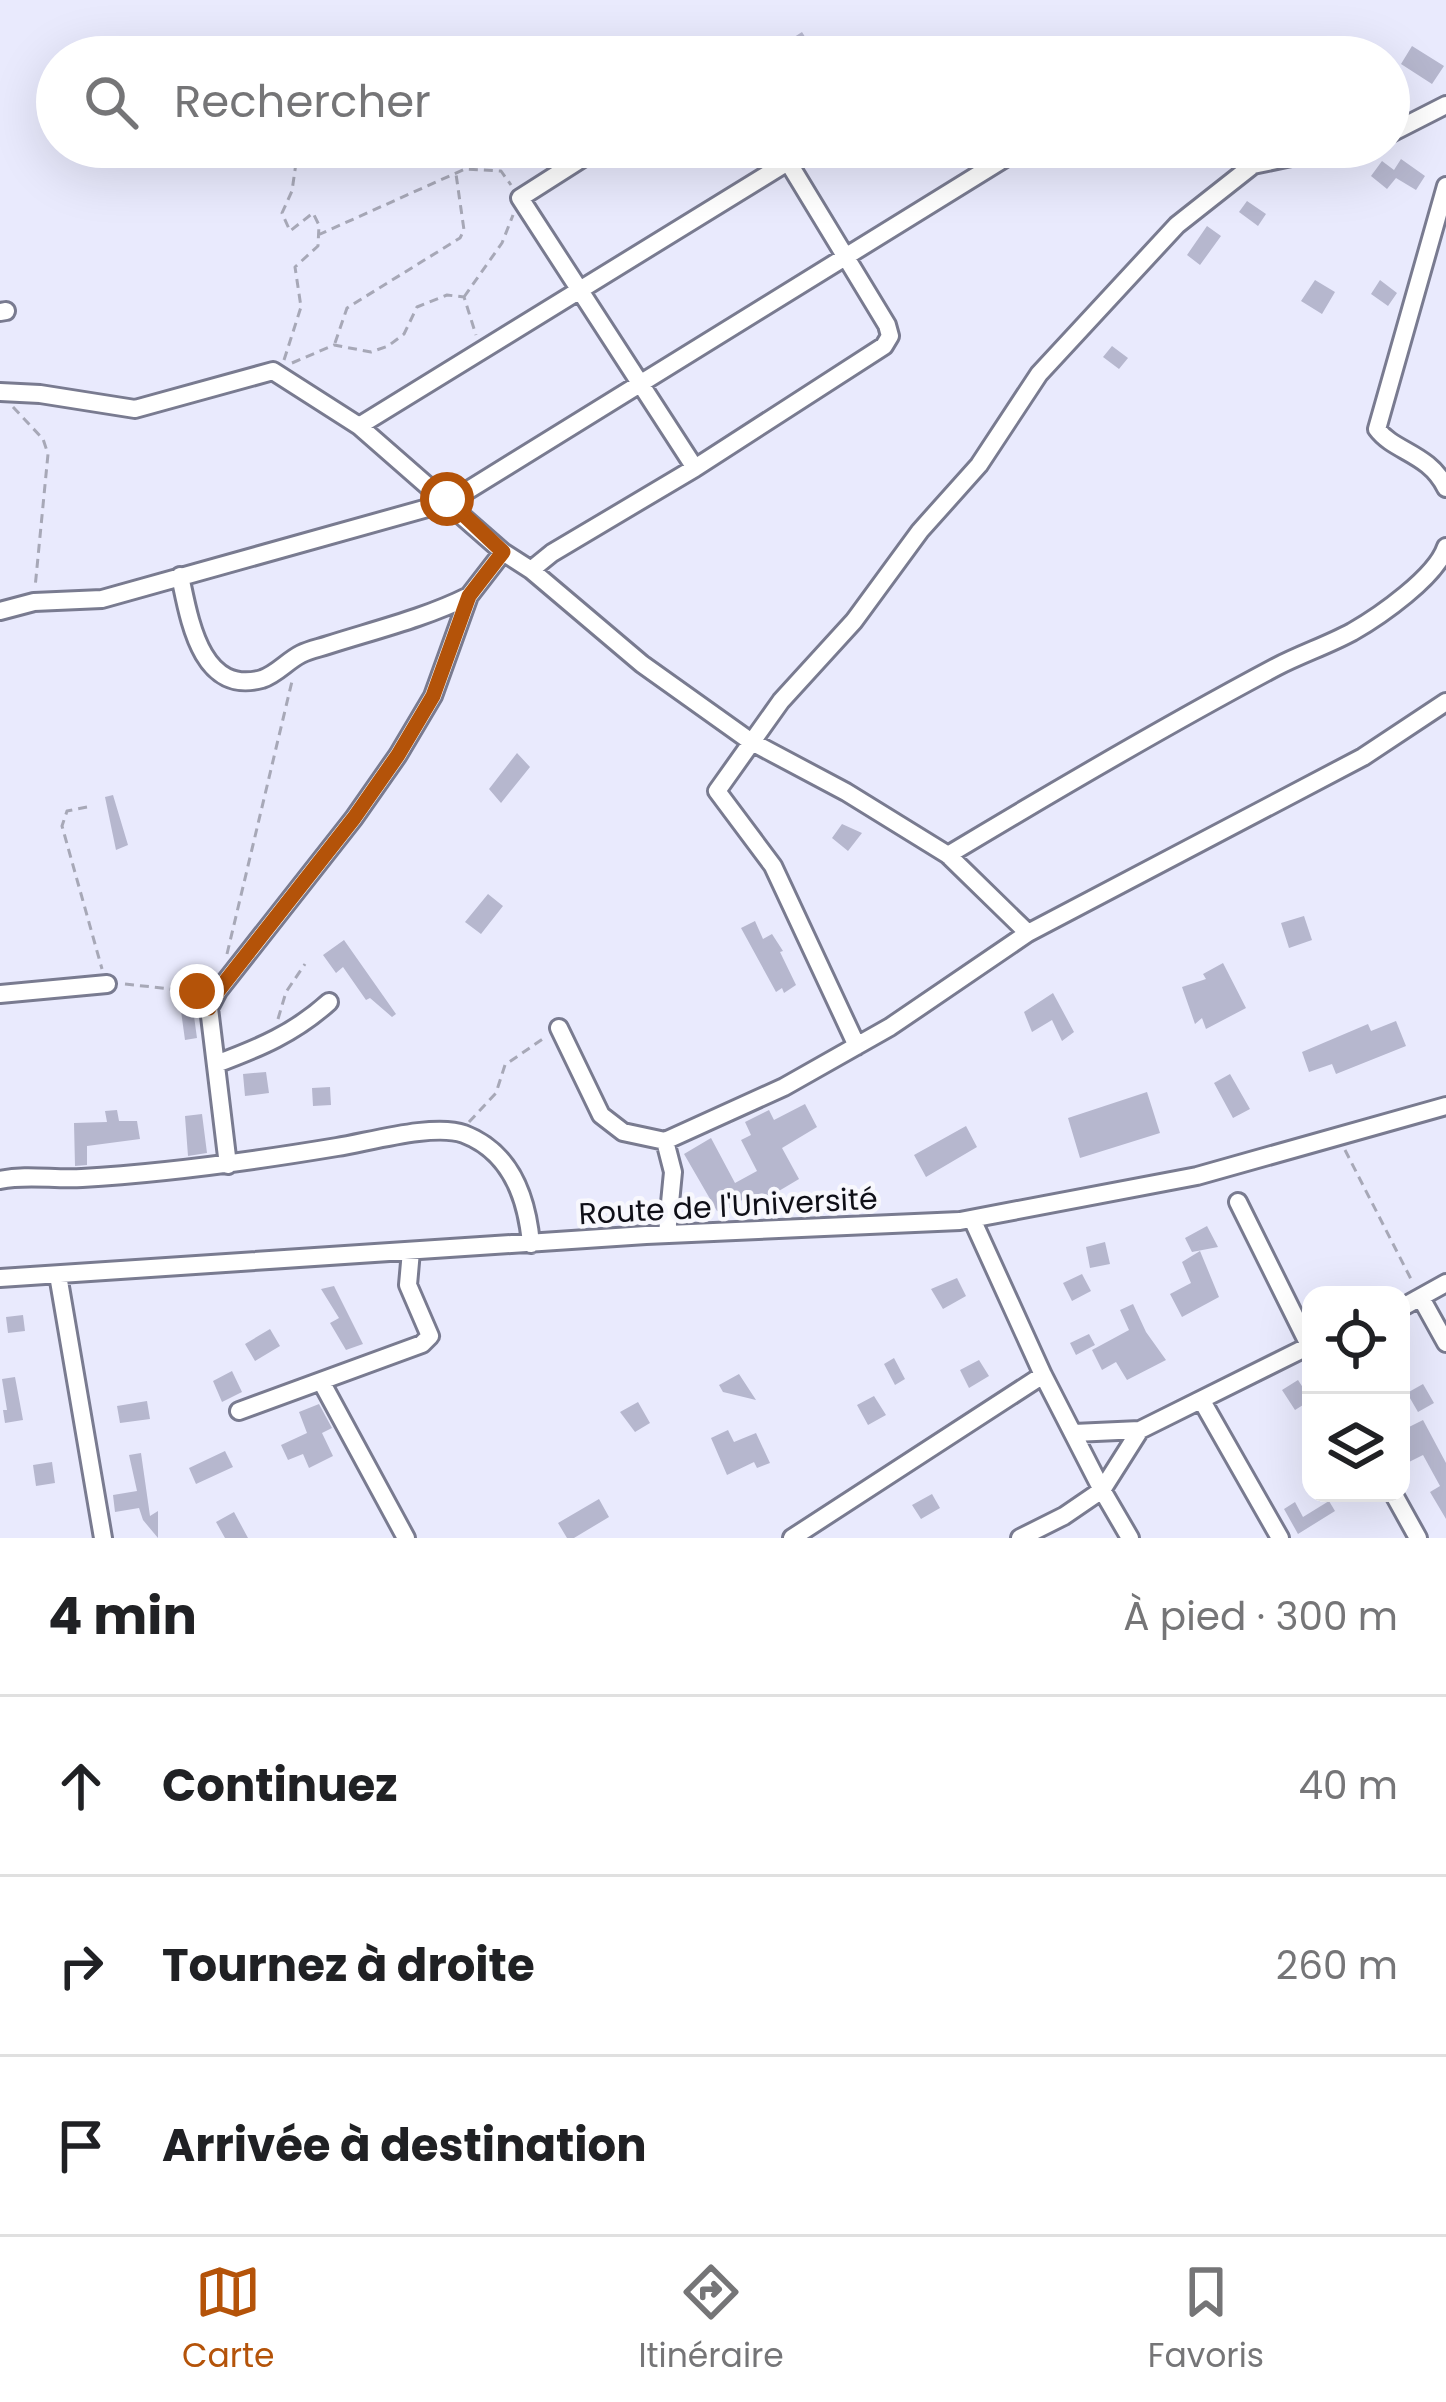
<!DOCTYPE html>
<html lang="fr">
<meta charset="utf-8">
<style>
body{margin:0;font-family:Poppins,sans-serif;background:#f2f2f2;color:#202124}
.controls{position:absolute;right:36px;bottom:36px;display:grid;overflow:hidden;border-radius:24px;box-shadow:0 12px 48px #0002}
.controls button{width:108px;height:108px;display:grid;place-items:center;padding:0;border:0;border-bottom:3px solid #e0e0e0;background:#fff;color:#202124;font:60px sans-serif}
.stop{position:absolute;width:36px;height:36px;margin:-27px;border:9px solid #b45309;border-radius:50%;background:#fff}
.stop.end{background:#b45309;border-color:#fff;box-shadow:0 3px 12px #0008}
.list{margin:0;padding:0;list-style:none}
h2{display:flex;justify-content:space-between;align-items:center;height:156px;margin:0;padding:0 48px;font-size:51px}
h2 small{font-size:39px;font-weight:400;color:#757577}
.list li{display:grid;grid-template-columns:78px 1fr auto;gap:36px;align-items:center;box-sizing:border-box;height:180px;padding:0 48px;border-top:3px solid #e0e0e0}
.list b{display:block;font-size:45px;white-space:nowrap}
.list em{font-size:39px;font-style:normal;color:#757577}
.icon{flex:none;width:66px;height:66px;fill:none;stroke:currentColor;stroke-width:2;stroke-linecap:round;stroke-linejoin:round}
.map{position:relative;flex:none;width:1446px;height:1538px;overflow:hidden}
.search{position:absolute;background:#fff;box-shadow:0 12px 48px #0002;left:36px;right:36px;top:36px;height:132px;display:flex;align-items:center;gap:30px;box-sizing:border-box;padding:0 42px;border-radius:66px;color:#757577;font-size:45px}
.sheet{height:696px;background:#fff}
nav{display:flex;justify-content:space-around;align-items:center;box-sizing:border-box;height:168px;border-top:3px solid #e0e0e0;background:#fff;font-size:33px;color:#757577}
nav a{display:grid;justify-items:center;gap:6px}
nav .on{color:#b45309}
.map>svg:first-child{display:block}
.building{fill:#b6b7ce}
.lines{fill:none;stroke-linecap:round;stroke-linejoin:round}
.minor-casing{stroke:#797b90;stroke-width:22}
.path{stroke:#a7a8b7;stroke-width:3;stroke-dasharray:9 6;stroke-linecap:butt}
.minor{stroke:#fff;stroke-width:16}
.route{stroke:#b45309;stroke-width:15}
.labels{text-anchor:middle;dominant-baseline:central;stroke-width:9;stroke-linejoin:round;paint-order:stroke}
.street-label{font-size:30px;fill:#0f0f17;stroke:#f8f8fd}
</style>
<div class="map">
<svg width="1446" height="1538" viewBox="0 0 1446 1538">
<rect width="100%" height="100%" fill="#e9eafd"/>
<path class="building" d="M802 32 814 51 804 57H783L777 48Z
M1412 46 1444 66 1432 84 1401 64Z
M1401 159 1425 176 1416 190 1396 178 1387 189 1371 176 1382 161 1394 170Z
M1247 201 1266 214 1258 226 1239 212Z
M1207 226 1221 236 1200 265 1187 255Z
M1315 280 1335 292 1322 314 1301 301Z
M1380 280 1397 293 1388 306 1371 294Z
M1112 346 1128 358 1119 369 1103 357Z
M517 753 530 767 501 803 489 789Z
M113 795 128 845 116 850 105 797Z
M842 824 862 833 848 851 832 838Z
M488 894 503 906 481 934 465 922Z
M1304 916 1312 940 1289 948 1281 923Z
M755 921 763 939 772 934 783 951 780 952 796 985 784 993 782 988 776 992 741 928Z
M344 940 396 1014 392 1017 370 998 366 1000 343 967 336 973 323 955Z
M1223 963 1246 1008 1206 1029 1202 1018 1195 1024 1182 987 1206 979 1203 974Z
M1053 993 1074 1032 1062 1041 1052 1020 1032 1032 1024 1012Z
M193 1009 197 1038 185 1040 181 1011Z
M1396 1021 1406 1046 1336 1074 1332 1064 1309 1072 1302 1052 1368 1024 1371 1031Z
M266 1072 269 1093 245 1096 243 1074Z
M1230 1074 1250 1109 1233 1118 1214 1083Z
M330 1087 331 1105 313 1106 312 1088Z
M1147 1092 1160 1133 1080 1158 1068 1118Z
M805 1104 817 1127 782 1148 799 1179 752 1207 747 1197 723 1212 717 1211 684 1154 711 1138 735 1183 757 1171 741 1140 751 1135 745 1122 769 1110 774 1120Z
M117 1110 119 1121H137L140 1139 87 1146V1165L75 1166 74 1123 107 1122 105 1111Z
M202 1114 207 1153 188 1156 185 1116Z
M966 1126 977 1147 926 1177 914 1155Z
M1207 1226 1218 1247 1192 1252 1185 1238Z
M1105 1242 1110 1264 1090 1268 1086 1247Z
M1200 1251 1219 1297 1182 1317 1170 1294 1191 1283 1182 1262Z
M1082 1274 1091 1291 1072 1301 1063 1283Z
M957 1278 966 1296 943 1309 931 1289Z
M334 1286 363 1344 346 1350 330 1323 339 1318 321 1289Z
M1133 1304 1146 1332 1166 1360 1127 1380 1116 1362 1102 1370 1092 1350 1129 1330 1120 1310Z
M23 1315 25 1331 8 1333 6 1317Z
M270 1329 280 1346 255 1361 245 1344Z
M1089 1334 1095 1345 1076 1355 1070 1343Z
M894 1358 905 1379 895 1385 884 1364Z
M979 1360 989 1376 969 1388 960 1370Z
M232 1371 242 1392 222 1402 213 1381Z
M739 1374 756 1400 723 1392 719 1385Z
M15 1377 23 1420 5 1423 3 1410H7L2 1379Z
M1298 1380 1311 1400 1295 1410 1282 1390Z
M1423 1384 1434 1403 1418 1412 1407 1393Z
M874 1396 886 1415 868 1425 857 1405Z
M147 1401 150 1419 120 1423 117 1406Z
M638 1402 650 1423 635 1432 620 1412Z
M319 1404 332 1428 322 1433 333 1456 309 1468 303 1454 288 1460 281 1445 307 1433 299 1412Z
M1423 1420 1446 1463V1519L1430 1492 1440 1486 1423 1455 1401 1466V1431Z
M728 1430 734 1442 756 1433 770 1463 757 1468 754 1462 727 1475 711 1438Z
M225 1451 233 1467 196 1484 189 1468Z
M141 1453 150 1516 158 1511V1538L143 1520 139 1508 115 1512 113 1495 137 1491 129 1455Z
M52 1462 55 1483 36 1486 33 1465Z
M932 1494 940 1508 921 1519 912 1505Z
M599 1499 609 1517 574 1538H567L558 1523Z
M1329 1501 1335 1511 1298 1534 1284 1509 1295 1502 1303 1517Z
M234 1512 248 1538H225L216 1522Z"/>
<g class="lines">
<defs>
<path id="minor" d="M959 57 968 52 980 57
M1389 134 1446 105
M600 147 520 198 695 468
M1446 186 1377 429C1394 452 1429 453 1446 488
M0 312 6 311
M0 392 40 394 135 409 273 371 359 426 503 552 531 570 642 664 750 741 846 792 948 855 1028 933
M359 426 812 147
M531 570 552 553 695 468 884 346 890 336 887 325 779 147
M180 576C189 617 200 696 262 679 277 674 287 661 301 654 309 650 319 648 328 645 375 630 425 618 469 596
M0 611 34 602 102 599 449 502 1023 147
M948 855C1056 790 1165 726 1276 667 1301 654 1328 645 1352 632 1380 616 1436 577 1446 547
M0 994 107 984
M559 1028 601 1115 623 1132 665 1141 784 1087 890 1027 1028 933 1363 757 1446 702
M857 1046 773 866 717 791 781 701 854 621 920 531 979 465 1039 374 1177 225 1253 165 1329 149 1356 155 1371 147
M216 1064C259 1048 295 1033 329 1002
M665 1141 673 1172 667 1234
M228 1165 209 1008 218 991 354 818 398 755 433 696 469 596 503 552
M0 1180C27 1174 55 1180 82 1178 168 1173 253 1161 337 1147 369 1142 434 1123 464 1134 511 1152 527 1198 531 1244
M1238 1202 1311 1349
M972 1219 1043 1375 1102 1490 1064 1516 1020 1538
M58 1275 103 1538
M0 1278 646 1235 960 1221 1197 1176 1446 1106
M1421 1298 1446 1343
M1401 1308 1446 1283
M322 1383 406 1538
M1202 1401 1280 1538
M239 1411 422 1344 430 1336 408 1285 411 1251
M1074 1433 1140 1430
M1393 1493 1418 1538
M792 1538 1043 1375
M1130 1538 1102 1490 1140 1430 1311 1345"/>
</defs>
<use href="#minor" class="minor-casing"/>
<path class="path" d="M318 235 465 169 501 171 511 185
M464 297 502 243 513 215
M335 343 347 308 460 238 464 230 456 174
M284 360 301 307 295 267 318 246 319 225 313 213 290 231 282 213 292 191 296 163
M292 363 334 345 371 352 388 346 404 334 417 307 447 295 464 297 476 335
M13 407 43 439 48 454 35 588
M87 807 67 811 62 826 102 969
M227 954 293 677
M125 984 198 992
M278 1019 286 992 305 964
M469 1122 496 1093 505 1065 544 1038
M1345 1150 1412 1281"/>
<use href="#minor" class="minor"/>
</g>
<g class="lines">
<path class="route" d="M197 991 209 1008 218 991 354 818 398 755 433 696 469 596 503 552 447 499"/>
</g>
<g class="labels">
<g class="street-label">
<text transform="translate(728 1206) rotate(-3)">Route de l'Université</text>
</g>
</g>
</svg>
<div class="controls">
<button><svg class="icon" aria-label="locate" viewBox="0 0 24 24"><circle cx="12" cy="12" r="6"/><path d="M12 2v4M12 18v4M2 12h4M18 12h4"/></svg></button>
<button><svg class="icon" aria-label="layers" viewBox="0 0 24 24"><path d="M12 4l9 5-9 5-9-5zM3 14l9 5 9-5"/></svg></button>
</div>
<div class="stop" style="left:447px;top:499px"></div>
<div class="stop end" style="left:197px;top:991px"></div>
<div class="search"><svg class="icon" aria-label="search" viewBox="0 0 24 24"><circle cx="10" cy="10" r="6"/><path d="M15 15l6 6"/></svg>Rechercher</div>
</div>
<section class="sheet">
<h2>4 min<small>À pied · 300 m</small></h2>
<ul class="list">
<li><svg class="icon" aria-label="ahead" viewBox="0 0 24 24"><path d="M12 20V5M6 11l6-6 6 6"/></svg><div><b>Continuez</b></div><em>40 m</em></li>
<li><svg class="icon" aria-label="right" viewBox="0 0 24 24"><path d="M7 20v-9h11M14 6l5 5-5 5"/></svg><div><b>Tournez à droite</b></div><em>260 m</em></li>
<li><svg class="icon" aria-label="arrive" viewBox="0 0 24 24"><path d="M6 21V4h12l-3 4 3 4H6"/></svg><div><b>Arrivée à destination</b></div></li>
</ul>
</section>
<nav>
<a class="on"><svg class="icon" aria-label="map" viewBox="0 0 24 24"><path d="M3 6l6-2 6 2 6-2v14l-6 2-6-2-6 2zM9 4v14M15 6v14"/></svg>Carte</a>
<a><svg class="icon" aria-label="directions" viewBox="0 0 24 24"><path d="M12 3l9 9-9 9-9-9zM9 14v-3h6M13 9l2 2-2 2"/></svg>Itinéraire</a>
<a><svg class="icon" aria-label="saved" viewBox="0 0 24 24"><path d="M7 4h10v16l-5-4-5 4z"/></svg>Favoris</a>
</nav>
